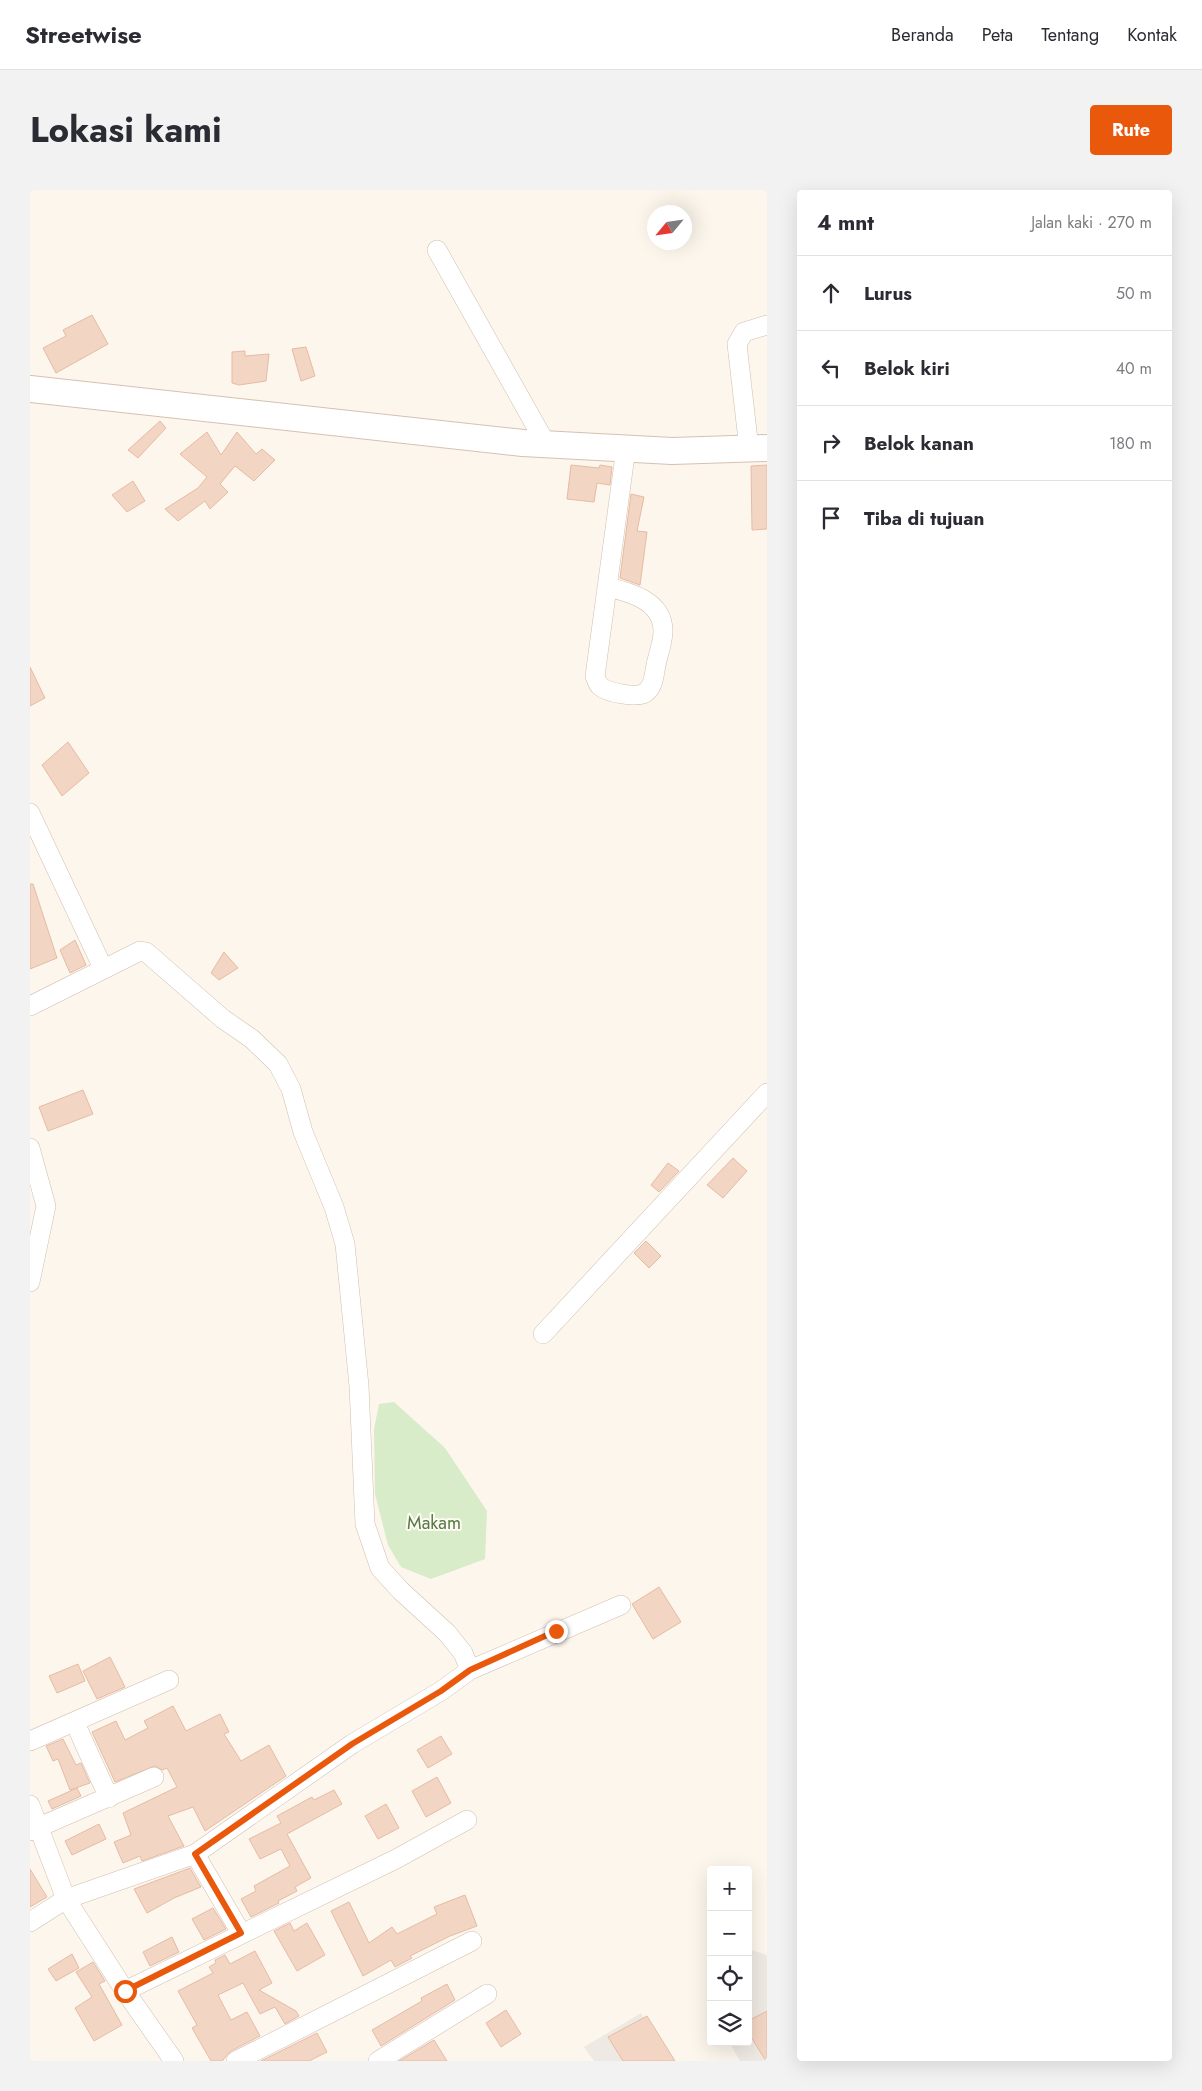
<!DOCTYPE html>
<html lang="id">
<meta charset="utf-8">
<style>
body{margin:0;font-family:Jost,sans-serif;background:#f2f2f3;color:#2b2b33}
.controls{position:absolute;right:15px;bottom:15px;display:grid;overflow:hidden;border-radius:5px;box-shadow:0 5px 20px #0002}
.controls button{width:45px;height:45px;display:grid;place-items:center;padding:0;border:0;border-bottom:1px solid #e1e1e2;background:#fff;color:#2b2b33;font:25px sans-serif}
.compass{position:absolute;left:617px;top:15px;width:45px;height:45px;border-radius:50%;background:#fff;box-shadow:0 5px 20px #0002;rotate:241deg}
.stop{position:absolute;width:15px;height:15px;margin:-11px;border:4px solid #ea580c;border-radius:50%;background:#fff}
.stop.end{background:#ea580c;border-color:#fff;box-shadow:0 1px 5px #0008}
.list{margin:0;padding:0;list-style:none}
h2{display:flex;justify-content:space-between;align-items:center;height:65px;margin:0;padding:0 20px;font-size:21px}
h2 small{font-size:16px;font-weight:400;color:#7c7c81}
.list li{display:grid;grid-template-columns:32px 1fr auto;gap:15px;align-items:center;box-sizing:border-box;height:75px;padding:0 20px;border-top:1px solid #e1e1e2}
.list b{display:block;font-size:19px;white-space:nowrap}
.list em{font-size:16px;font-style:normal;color:#7c7c81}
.icon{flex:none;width:28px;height:28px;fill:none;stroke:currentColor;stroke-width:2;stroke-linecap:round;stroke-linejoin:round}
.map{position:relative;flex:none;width:737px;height:1871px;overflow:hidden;border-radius:5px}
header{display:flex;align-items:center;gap:30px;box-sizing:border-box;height:70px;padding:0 25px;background:#fff;border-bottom:1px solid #e1e1e2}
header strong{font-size:24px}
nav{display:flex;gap:28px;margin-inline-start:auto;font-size:18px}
.intro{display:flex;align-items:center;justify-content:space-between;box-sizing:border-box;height:120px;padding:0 30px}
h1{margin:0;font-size:35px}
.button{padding:12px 22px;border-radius:5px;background:#ea580c;color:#fff;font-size:18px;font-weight:700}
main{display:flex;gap:30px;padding:0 30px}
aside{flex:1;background:#fff;border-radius:5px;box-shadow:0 5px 20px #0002}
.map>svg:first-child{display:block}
.industrial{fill:#efe9e4}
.green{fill:#d8ecc9}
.building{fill:#f3d5c3;stroke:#e6bba3}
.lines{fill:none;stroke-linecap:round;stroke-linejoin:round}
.street-casing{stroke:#d1beb0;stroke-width:20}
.secondary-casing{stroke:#d6c0b0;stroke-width:28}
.street{stroke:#fff;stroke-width:19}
.secondary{stroke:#fff;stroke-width:26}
.route{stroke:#ea580c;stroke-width:6}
.labels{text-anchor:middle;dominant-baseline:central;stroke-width:4;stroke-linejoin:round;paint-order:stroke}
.park-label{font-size:18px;fill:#537a41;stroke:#fffaf3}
</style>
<header>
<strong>Streetwise</strong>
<nav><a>Beranda</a><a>Peta</a><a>Tentang</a><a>Kontak</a></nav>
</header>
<div class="intro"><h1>Lokasi kami</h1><a class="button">Rute</a></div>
<main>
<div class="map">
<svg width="737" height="1871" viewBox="0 0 737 1871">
<rect width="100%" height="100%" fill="#fdf6ec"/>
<path class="industrial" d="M718 1759 737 1765V1871H710L699 1852H718Z
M611 1823 640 1871H564L554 1857Z"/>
<path class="green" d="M364 1212 415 1258 457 1321 455 1369 401 1389 371 1377 358 1355 345 1304 344 1239 349 1214Z"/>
<path class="building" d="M62 125 78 154 26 183 13 158 36 146 33 140Z
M276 157 285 186 271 191 262 159Z
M215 161V166L239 164 236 191 209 195 202 193V162Z
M130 231 136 238 108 268 98 260Z
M177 242 191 265 207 242 226 264 232 259 245 270 224 291 205 276 190 294 198 302 180 319 175 311 148 331 135 319 168 298 177 287 150 264Z
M541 275 569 278 570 275 582 277 580 295 567 293 564 312 537 309Z
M737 275V339L722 340 721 276Z
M103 291 115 311 97 322 82 305Z
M601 304 614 307 607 341 617 342 610 395 590 388Z
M0 477 15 508 0 516Z
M38 552 59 583 32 606 12 575Z
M0 694H3L27 768 0 779Z
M45 750 56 775 40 783 30 760Z
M194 762 208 778 189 790 181 783Z
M53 900 63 924 18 941 9 917Z
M703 968 717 981 693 1008 677 995Z
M638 973 649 981 629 1002 621 995Z
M616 1051 631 1066 619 1078 604 1063Z
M629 1397 651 1432 623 1449 602 1414Z
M80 1467 95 1497 67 1509 53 1481Z
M48 1474 55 1491 27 1503 19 1486Z
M143 1516 156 1541 190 1524 199 1542 194 1544 211 1571 239 1555 256 1586 175 1641 163 1617 138 1626 154 1656 112 1671 110 1666 93 1673 84 1652 101 1645 93 1623 147 1597 137 1578 132 1580 125 1576 85 1592 62 1542 86 1531 95 1550 118 1538 114 1531Z
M411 1546 422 1564 398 1578 387 1560Z
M33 1549 46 1575 51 1573 60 1593 40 1600 28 1569 23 1571 16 1556Z
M407 1587 421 1613 396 1627 382 1601Z
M47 1598 51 1606 22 1619 18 1611Z
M304 1600 312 1614 257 1644 281 1688 265 1697 267 1701 248 1711 249 1713 221 1727 211 1709 226 1701 224 1696 260 1676 251 1659 230 1669 219 1649 251 1633 247 1626 282 1607 284 1610Z
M356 1614 369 1638 348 1649 335 1626Z
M69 1634 76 1649 42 1665 35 1651Z
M160 1678 171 1697 144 1708 117 1723 104 1699Z
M0 1679 17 1707 0 1717Z
M435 1705 447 1736 420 1746 380 1766 382 1768 365 1777 361 1770 333 1786 301 1721 319 1712 339 1753 362 1737 367 1744 407 1724 404 1717Z
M183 1718 196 1739 174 1750 162 1729Z
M260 1733 264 1741 277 1733 295 1765 267 1781 244 1741Z
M142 1747 149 1762 120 1776 113 1762Z
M225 1761 242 1793 229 1800 266 1821 269 1826 255 1834 245 1817 230 1824 213 1793 188 1805 201 1830 217 1822 230 1846 201 1861 192 1871H181L162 1838 167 1835 148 1801 183 1783 179 1777 186 1773 185 1770 195 1765 200 1774Z
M42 1764 49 1778 26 1791 18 1779Z
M63 1772 75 1791 69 1794 92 1835 64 1851 45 1818 62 1807 46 1782Z
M417 1794 425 1810 351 1856 342 1840 392 1811 391 1808Z
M476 1820 491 1844 471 1857 456 1833Z
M737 1821V1871H736L718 1842V1831Z
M617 1826 645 1871H593L578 1847Z
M287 1843 297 1862 279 1871H231Z
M404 1850 417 1871H369Z"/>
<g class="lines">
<defs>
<path id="street" d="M407 60 516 254
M719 259 707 154 714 142 737 135
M577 397C600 402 633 411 633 441 633 452 628 465 626 475 624 485 624 497 615 503 606 508 578 503 570 496 568 494 566 489 565 486L596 258
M0 623 73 778
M0 816 110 761 116 762 193 829 222 849 248 874 261 899 273 942 304 1017 315 1054 329 1196 335 1334 350 1378 371 1401 417 1443 433 1463 440 1480
M0 958 16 1016 0 1092
M513 1144 737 903
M45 1533 79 1608
M0 1551 139 1490
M0 1615 36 1709 95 1801 144 1871
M0 1641 124 1587
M165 1664 211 1743
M0 1732 36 1709 165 1664 322 1554 411 1501 440 1480 591 1415
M95 1801 366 1669 437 1630
M206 1871 442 1751
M348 1871 457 1804"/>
<path id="secondary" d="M0 199 493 253 642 261 737 258"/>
</defs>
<use href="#street" class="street-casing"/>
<use href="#secondary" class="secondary-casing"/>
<use href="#street" class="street"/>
<use href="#secondary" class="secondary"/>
</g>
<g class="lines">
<path class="route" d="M95 1801 211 1743 165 1664 322 1554 411 1501 440 1480 526 1441"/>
</g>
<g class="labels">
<g class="park-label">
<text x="404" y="1333">Makam</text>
</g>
</g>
</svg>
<div class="controls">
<button>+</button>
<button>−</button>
<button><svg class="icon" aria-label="locate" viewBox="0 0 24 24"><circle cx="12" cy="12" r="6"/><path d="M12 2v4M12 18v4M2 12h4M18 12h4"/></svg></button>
<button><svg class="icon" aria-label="layers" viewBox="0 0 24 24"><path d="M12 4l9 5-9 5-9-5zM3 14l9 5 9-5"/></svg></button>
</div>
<svg class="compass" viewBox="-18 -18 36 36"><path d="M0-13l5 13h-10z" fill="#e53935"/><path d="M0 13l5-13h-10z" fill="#7c7c81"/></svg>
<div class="stop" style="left:95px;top:1801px"></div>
<div class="stop end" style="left:526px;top:1441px"></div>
</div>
<aside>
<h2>4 mnt<small>Jalan kaki · 270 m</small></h2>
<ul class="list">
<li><svg class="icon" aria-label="ahead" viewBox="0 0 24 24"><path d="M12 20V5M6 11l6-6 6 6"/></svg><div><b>Lurus</b></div><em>50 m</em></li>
<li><svg class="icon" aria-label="left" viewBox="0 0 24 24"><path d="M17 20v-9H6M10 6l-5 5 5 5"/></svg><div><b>Belok kiri</b></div><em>40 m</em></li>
<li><svg class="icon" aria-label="right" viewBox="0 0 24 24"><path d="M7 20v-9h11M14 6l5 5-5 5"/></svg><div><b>Belok kanan</b></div><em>180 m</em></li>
<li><svg class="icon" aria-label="arrive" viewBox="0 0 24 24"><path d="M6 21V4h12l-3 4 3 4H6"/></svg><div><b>Tiba di tujuan</b></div></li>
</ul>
</aside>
</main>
